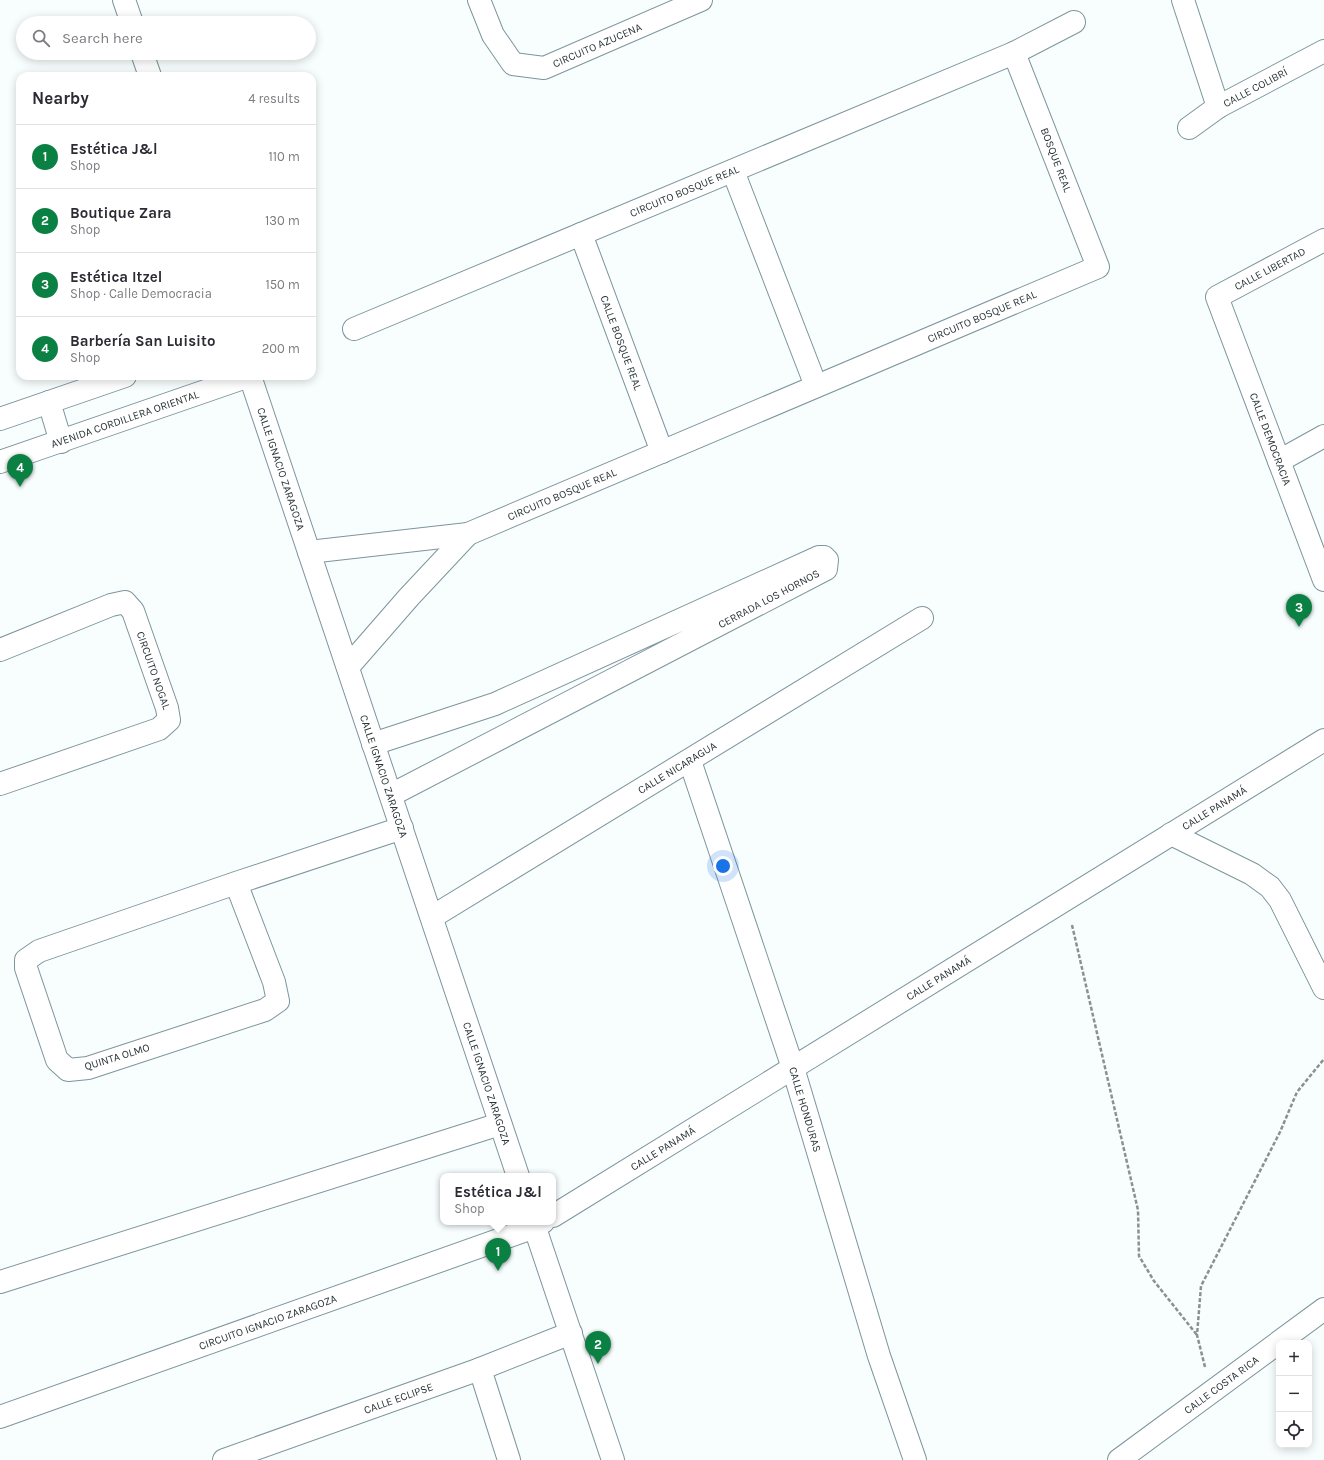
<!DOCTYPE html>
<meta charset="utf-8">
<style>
body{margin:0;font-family:Karla,sans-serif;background:#f7f7f7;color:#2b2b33}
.controls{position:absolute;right:12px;bottom:12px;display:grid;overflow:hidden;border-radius:8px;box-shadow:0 2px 10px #0003}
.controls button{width:36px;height:36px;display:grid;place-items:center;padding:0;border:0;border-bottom:1px solid #e1e1e2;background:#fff;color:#2b2b33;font:20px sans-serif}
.you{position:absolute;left:723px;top:866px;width:14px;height:14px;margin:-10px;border:3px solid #fff;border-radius:50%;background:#1a73e8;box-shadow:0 0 0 6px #1a73e833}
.badge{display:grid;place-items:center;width:26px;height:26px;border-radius:50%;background:#0b8043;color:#fff;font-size:13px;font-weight:700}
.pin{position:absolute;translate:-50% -33px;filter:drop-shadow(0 1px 2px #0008)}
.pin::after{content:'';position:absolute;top:21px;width:14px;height:12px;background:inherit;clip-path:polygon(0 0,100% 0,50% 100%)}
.popup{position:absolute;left:440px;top:1173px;width:116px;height:52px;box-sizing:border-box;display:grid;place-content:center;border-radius:8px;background:#fff;filter:drop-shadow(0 1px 3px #0005);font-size:13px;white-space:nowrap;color:#7c7c81}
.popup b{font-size:15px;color:#2b2b33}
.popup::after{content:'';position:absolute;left:50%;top:100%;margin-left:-8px;border:8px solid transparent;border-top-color:#fff}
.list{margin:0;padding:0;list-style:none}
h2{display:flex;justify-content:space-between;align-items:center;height:52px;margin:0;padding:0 16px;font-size:17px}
h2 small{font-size:13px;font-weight:400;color:#7c7c81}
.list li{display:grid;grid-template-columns:26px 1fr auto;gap:12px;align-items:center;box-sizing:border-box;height:64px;padding:0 16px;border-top:1px solid #e1e1e2}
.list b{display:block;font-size:15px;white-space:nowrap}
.list p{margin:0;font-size:13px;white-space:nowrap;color:#7c7c81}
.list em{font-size:13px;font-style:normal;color:#7c7c81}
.icon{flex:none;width:22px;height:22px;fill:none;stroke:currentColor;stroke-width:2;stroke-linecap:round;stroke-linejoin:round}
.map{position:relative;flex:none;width:1324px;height:1460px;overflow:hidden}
.search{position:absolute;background:#fff;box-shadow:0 2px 10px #0003;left:16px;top:16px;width:300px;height:44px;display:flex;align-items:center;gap:10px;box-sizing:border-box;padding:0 14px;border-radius:22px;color:#7c7c81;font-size:15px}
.panel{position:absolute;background:#fff;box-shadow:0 2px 10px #0003;left:16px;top:72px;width:300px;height:308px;border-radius:12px}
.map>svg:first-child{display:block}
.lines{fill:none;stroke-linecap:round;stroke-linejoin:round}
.street-casing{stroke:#7d959d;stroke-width:24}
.secondary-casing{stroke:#7d959d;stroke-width:24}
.path{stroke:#899193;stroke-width:2.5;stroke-dasharray:4 2;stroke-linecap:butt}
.street{stroke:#fff;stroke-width:22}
.secondary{stroke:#fff;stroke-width:22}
.labels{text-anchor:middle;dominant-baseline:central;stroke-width:3;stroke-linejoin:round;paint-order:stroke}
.street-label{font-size:11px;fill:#2b3538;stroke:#fff}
</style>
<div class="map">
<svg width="1324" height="1460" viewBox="0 0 1324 1460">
<rect width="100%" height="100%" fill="#f8fdfe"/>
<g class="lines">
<defs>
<g id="street">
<path id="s1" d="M479 0 493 35 513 64 544 68 701 0"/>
<path d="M1183 0 1218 107"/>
<path id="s2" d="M1189 128 1218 107 1324 51"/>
<path d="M733 171 816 386"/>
<path id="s3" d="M581 234 662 452"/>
<path id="s4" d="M1324 240 1217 297 1324 580"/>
<path id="s5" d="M354 329 1014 53 1074 22"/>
<path d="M1279 461 1324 436"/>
<path id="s6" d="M309 552 468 534 1098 267 1014 53"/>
<path id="s7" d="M0 650 111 605 125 602 133 611 167 708 169 720 159 729 0 784"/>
<path d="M348 667 409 597 468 534"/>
<path d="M373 744 495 704 819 557H824L827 560 826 569 391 795"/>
<path id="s8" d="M690 761 793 1068 879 1356 915 1460"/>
<path d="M1171 834 1252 874 1270 887 1280 900 1324 988"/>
<path d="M236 883 274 982 278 1001 265 1010 88 1068 68 1070 57 1060 26 968V960L39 951 236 883 402 828"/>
<path id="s9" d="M432 917 922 618"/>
<path id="s10" d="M553 1216 1324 740"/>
<path d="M0 1282 500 1124"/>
<path d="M480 1369 509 1460"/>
<path id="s11" d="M0 1417 535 1227 543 1222"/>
<path id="s12" d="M224 1460 480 1369 571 1333"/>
<path id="s13" d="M1119 1460 1324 1309"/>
</g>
<g id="secondary">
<path d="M124 0 132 23"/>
<path d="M142 53 150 76"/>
<path id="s14" d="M250 376 518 1176"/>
<path d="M49 402 61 442"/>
<path d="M0 419 125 376"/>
<path id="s15" d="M0 462 249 376"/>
<path d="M533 1222 613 1460"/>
</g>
</defs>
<use href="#street" class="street-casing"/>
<use href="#secondary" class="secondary-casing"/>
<path class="path" d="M1072 925 1138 1210 1139 1256 1154 1281 1197 1335
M1205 1367 1197 1335 1201 1286 1280 1132 1297 1092 1324 1059"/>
<use href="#street" class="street"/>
<use href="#secondary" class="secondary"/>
</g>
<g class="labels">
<g class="street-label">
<text stroke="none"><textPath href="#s1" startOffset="162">CIRCUITO AZUCENA</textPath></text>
<text stroke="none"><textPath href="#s2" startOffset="78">CALLE COLIBRÍ</textPath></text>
<text transform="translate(1056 160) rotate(69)">BOSQUE REAL</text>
<text stroke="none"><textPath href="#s5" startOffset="358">CIRCUITO BOSQUE REAL</textPath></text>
<text transform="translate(1270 269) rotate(-28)">CALLE LIBERTAD</text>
<text stroke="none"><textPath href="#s6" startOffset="718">CIRCUITO BOSQUE REAL</textPath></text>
<text stroke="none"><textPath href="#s3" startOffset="116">CALLE BOSQUE REAL</textPath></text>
<text stroke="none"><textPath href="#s15" startOffset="132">AVENIDA CORDILLERA ORIENTAL</textPath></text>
<text stroke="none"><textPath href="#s4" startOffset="273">CALLE DEMOCRACIA</textPath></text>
<text stroke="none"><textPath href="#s14" startOffset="98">CALLE IGNACIO ZARAGOZA</textPath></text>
<text stroke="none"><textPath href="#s6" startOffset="262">CIRCUITO BOSQUE REAL</textPath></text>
<text transform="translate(769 599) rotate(-28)">CERRADA LOS HORNOS</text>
<text stroke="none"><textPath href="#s7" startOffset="209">CIRCUITO NOGAL</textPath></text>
<text stroke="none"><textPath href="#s9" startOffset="287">CALLE NICARAGUA</textPath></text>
<text stroke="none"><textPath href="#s14" startOffset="422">CALLE IGNACIO ZARAGOZA</textPath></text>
<text stroke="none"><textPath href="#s10" startOffset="777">CALLE PANAMÁ</textPath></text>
<text stroke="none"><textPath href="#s10" startOffset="453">CALLE PANAMÁ</textPath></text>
<text transform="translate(117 1057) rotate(-17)">QUINTA OLMO</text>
<text stroke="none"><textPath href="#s14" startOffset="746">CALLE IGNACIO ZARAGOZA</textPath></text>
<text stroke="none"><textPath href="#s8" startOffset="367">CALLE HONDURAS</textPath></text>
<text stroke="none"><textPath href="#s10" startOffset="129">CALLE PANAMÁ</textPath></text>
<text stroke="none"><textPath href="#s11" startOffset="284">CIRCUITO IGNACIO ZARAGOZA</textPath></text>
<text stroke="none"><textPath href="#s13" startOffset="127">CALLE COSTA RICA</textPath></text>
<text stroke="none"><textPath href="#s12" startOffset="185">CALLE ECLIPSE</textPath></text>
</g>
</g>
</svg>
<div class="controls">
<button>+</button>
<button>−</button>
<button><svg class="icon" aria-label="locate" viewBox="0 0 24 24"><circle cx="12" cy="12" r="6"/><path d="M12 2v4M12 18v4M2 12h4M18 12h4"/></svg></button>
</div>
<div class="you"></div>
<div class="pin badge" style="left:498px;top:1271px">1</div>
<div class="popup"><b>Estética J&amp;l</b>Shop</div>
<div class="pin badge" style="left:598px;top:1364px">2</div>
<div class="pin badge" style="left:1299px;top:627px">3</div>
<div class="pin badge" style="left:20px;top:487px">4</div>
<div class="search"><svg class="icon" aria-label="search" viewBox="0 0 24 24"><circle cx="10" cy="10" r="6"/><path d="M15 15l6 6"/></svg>Search here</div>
<section class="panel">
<h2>Nearby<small>4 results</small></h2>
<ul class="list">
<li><span class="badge">1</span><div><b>Estética J&amp;l</b><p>Shop</p></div><em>110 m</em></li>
<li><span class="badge">2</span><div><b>Boutique Zara</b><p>Shop</p></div><em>130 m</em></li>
<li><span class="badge">3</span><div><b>Estética Itzel</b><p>Shop · Calle Democracia</p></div><em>150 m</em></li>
<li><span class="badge">4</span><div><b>Barbería San Luisito</b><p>Shop</p></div><em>200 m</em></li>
</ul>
</section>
</div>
